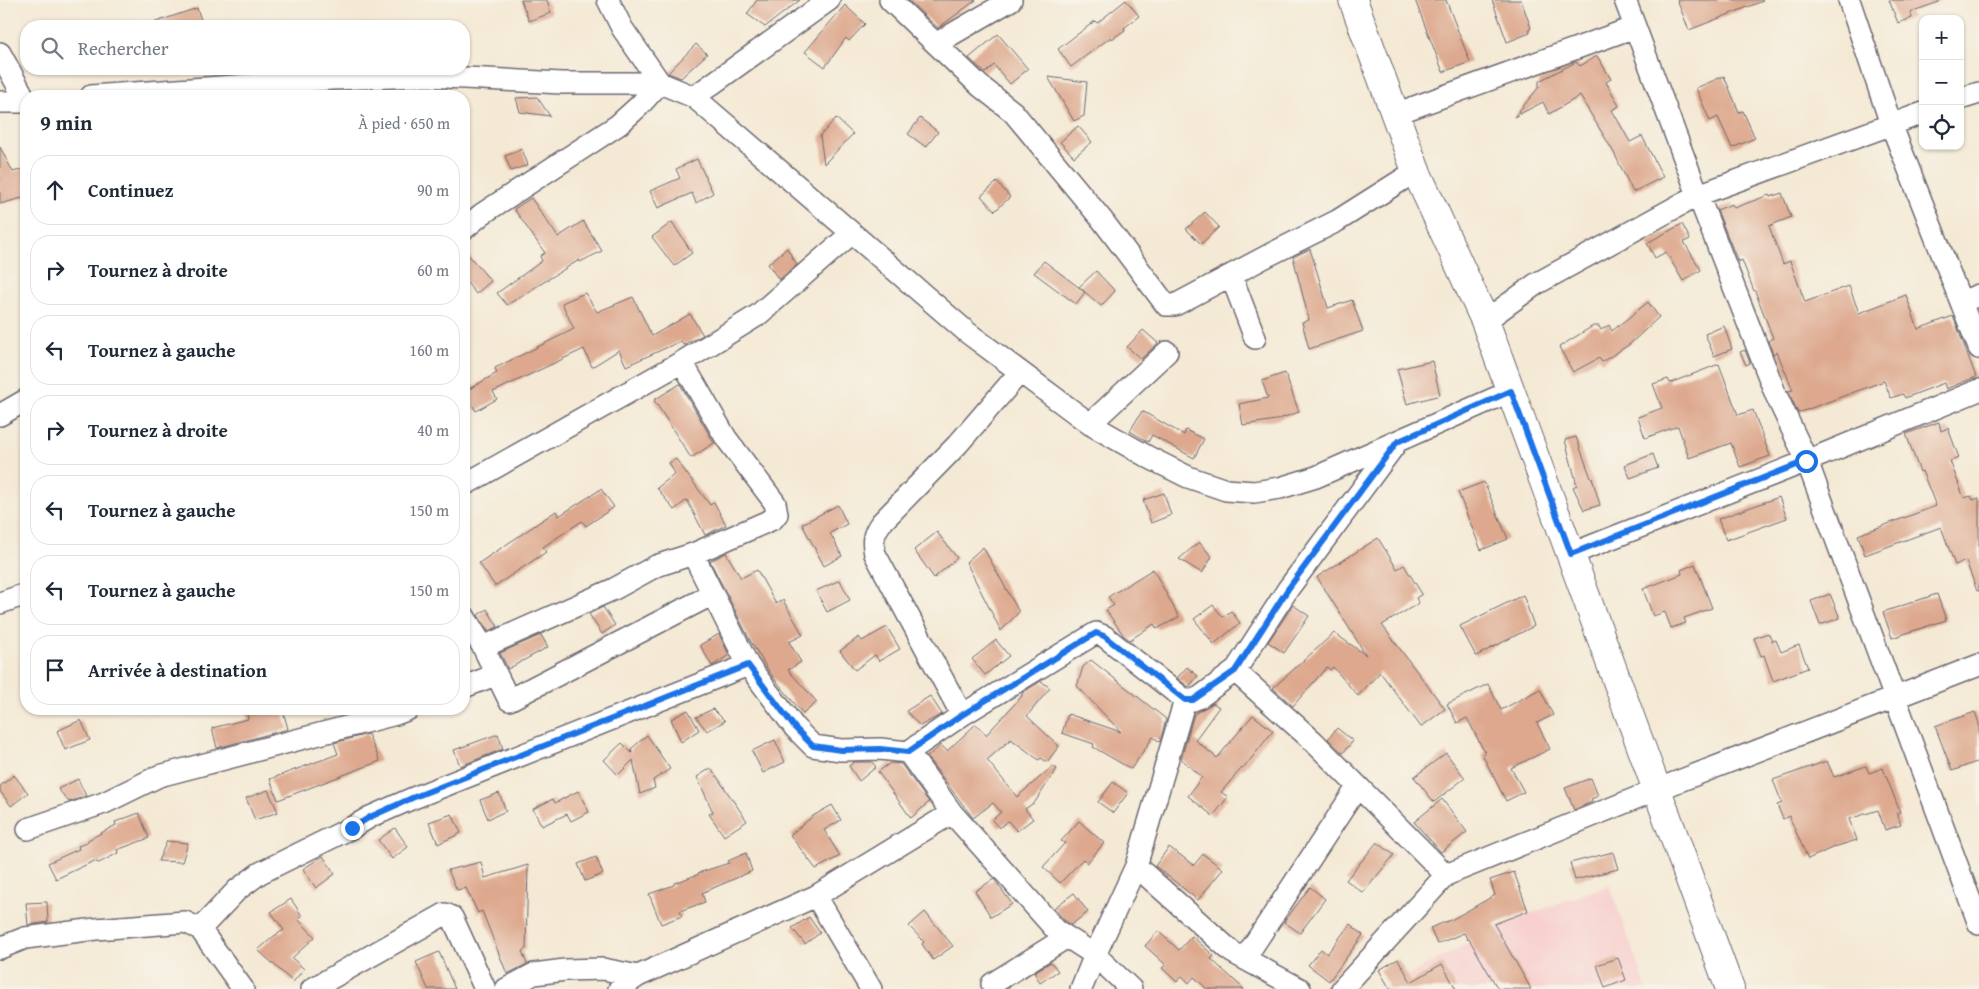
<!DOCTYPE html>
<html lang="fr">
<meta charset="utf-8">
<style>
body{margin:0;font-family:"Gentium Book Plus",serif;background:#f2f2f3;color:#1f2937}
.controls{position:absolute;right:15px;top:15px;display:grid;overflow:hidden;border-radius:10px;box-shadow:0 1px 4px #0004}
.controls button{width:45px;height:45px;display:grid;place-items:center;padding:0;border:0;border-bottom:1px solid #e0e1e3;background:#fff;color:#1f2937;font:25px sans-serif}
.stop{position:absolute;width:15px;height:15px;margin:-11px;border:4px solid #1a73e8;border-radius:50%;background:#fff}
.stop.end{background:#1a73e8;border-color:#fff;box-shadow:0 1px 5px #0008}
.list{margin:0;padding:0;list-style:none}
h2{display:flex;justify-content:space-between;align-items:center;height:65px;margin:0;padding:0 20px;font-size:21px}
h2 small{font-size:16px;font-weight:400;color:#747a83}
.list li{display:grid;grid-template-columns:32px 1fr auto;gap:15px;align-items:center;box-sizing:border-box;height:70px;margin:0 10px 10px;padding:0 10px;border:1px solid #e0e1e3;border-radius:20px}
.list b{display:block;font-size:19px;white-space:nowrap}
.list em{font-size:16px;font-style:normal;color:#747a83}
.icon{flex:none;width:28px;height:28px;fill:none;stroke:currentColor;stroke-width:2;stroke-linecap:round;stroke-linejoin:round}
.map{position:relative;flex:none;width:1979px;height:989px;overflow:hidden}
.search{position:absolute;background:#fff;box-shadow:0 1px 4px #0004;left:20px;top:20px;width:450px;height:55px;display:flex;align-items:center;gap:12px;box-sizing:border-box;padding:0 18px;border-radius:20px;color:#747a83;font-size:19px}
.panel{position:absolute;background:#fff;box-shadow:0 1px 4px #0004;left:20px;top:90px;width:450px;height:625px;border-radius:20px}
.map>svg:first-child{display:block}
.built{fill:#f7d0cf}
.building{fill:#dda88d}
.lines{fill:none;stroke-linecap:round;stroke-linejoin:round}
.street-casing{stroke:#6c6871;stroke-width:24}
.primary-casing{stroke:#6c6871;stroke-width:30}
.street{stroke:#fff;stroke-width:21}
.primary{stroke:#fff;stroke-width:28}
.route{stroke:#1a73e8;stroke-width:6}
</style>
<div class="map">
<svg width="1979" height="989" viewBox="0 0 1979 989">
<rect width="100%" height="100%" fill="#f7f3e8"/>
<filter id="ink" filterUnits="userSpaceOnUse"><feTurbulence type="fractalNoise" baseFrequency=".02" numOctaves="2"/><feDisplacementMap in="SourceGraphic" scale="10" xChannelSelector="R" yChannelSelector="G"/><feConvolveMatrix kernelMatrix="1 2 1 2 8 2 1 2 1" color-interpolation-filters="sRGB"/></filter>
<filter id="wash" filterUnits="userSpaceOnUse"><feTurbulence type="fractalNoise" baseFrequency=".0096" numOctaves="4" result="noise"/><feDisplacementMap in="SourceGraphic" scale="20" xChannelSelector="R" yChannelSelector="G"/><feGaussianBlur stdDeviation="1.12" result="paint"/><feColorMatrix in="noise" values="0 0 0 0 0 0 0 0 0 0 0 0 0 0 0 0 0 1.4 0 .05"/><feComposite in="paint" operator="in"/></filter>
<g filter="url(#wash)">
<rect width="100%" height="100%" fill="#f4e9d4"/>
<path class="built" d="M1609 885 1647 989H1383L1505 923Z"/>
<g id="blocks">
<path class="building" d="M521 0H547L551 13 529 21Z
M757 0H800L765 27 747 14Z
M908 0H976L938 28Z
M1126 0 1139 16 1124 28 1125 30 1112 39 1111 37 1071 67 1058 49 1095 21 1097 23Z
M1415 0H1446L1470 62 1443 72Z
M1492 0H1521L1531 28 1529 29 1530 33 1507 42Z
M1677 0H1762L1763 1 1689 30Z
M1889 0H1939V2L1910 12 1912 18 1898 23Z
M845 5 865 24 849 41 846 38 825 67 805 52Z
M197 8 203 26H150V24Z
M998 34 1028 69 1010 84 994 65 985 73 969 58Z
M696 44 707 54 681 78 668 73Z
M1597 56 1611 79 1606 82 1619 106 1612 110 1630 142 1642 136 1663 177 1633 192 1613 151 1580 96 1549 114 1543 102 1514 117 1539 87V81L1576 62 1580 66Z
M1724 76 1739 112 1743 111 1755 138 1732 148 1718 117 1710 121 1696 88Z
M1048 77 1087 82 1084 116 1074 121Z
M537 97 550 116 520 112 516 98Z
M836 118 853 134 824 164 820 136Z
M920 118 938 132 926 147 908 134Z
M1078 126 1092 142 1074 157 1060 142Z
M0 147 13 172 26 168V197L0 204Z
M522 149 528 165 511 171 505 156Z
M697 159 713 193 696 203 692 193 658 208 650 191 680 178 676 169Z
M997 182 1010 197 995 211 981 196Z
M1782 193 1791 217 1769 226 1783 264 1790 261 1805 302 1849 286 1859 313 1906 295 1918 329 1953 316 1976 377 1946 389 1944 383 1905 398 1903 394 1891 398 1884 381 1798 413 1788 391 1793 390 1777 352 1773 354 1768 341 1773 338 1755 291H1754L1742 260 1738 262 1717 210 1732 204 1734 208 1769 195 1770 197Z
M531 198 558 237 583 221 602 251 580 262 579 260 507 305 497 293 542 261 540 256 545 253 514 209Z
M1205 212 1219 227 1201 244 1186 229Z
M672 222 692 253 674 266 652 237Z
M1682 224 1690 239 1684 242 1701 270 1683 281 1666 252 1655 258 1647 243Z
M787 248 797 265 779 280 768 264Z
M1310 249 1328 308 1352 300 1363 331 1309 349 1302 322 1309 320 1293 257Z
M464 250 491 281 476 294 464 279Z
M1044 261 1085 292 1076 304 1034 273Z
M1096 271 1115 291 1101 306 1079 287Z
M585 293 597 312 633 297 652 336 690 314 703 335 683 345 681 341 626 366 619 350 592 367 584 349 493 392 497 399 476 411 471 403 464 407V392L497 373 495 368 574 329 562 303Z
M1648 302 1659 317 1630 344 1602 362 1599 358 1573 372 1559 347 1593 326H1599L1601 330 1609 325 1612 331Z
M1724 326 1732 349 1714 356 1705 334Z
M1143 330 1158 343 1141 359 1127 347Z
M1745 350 1750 363 1746 365 1740 352Z
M1432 361 1440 395 1407 404 1397 369Z
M1719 364 1738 415 1753 410 1770 456 1740 467 1731 443 1689 458 1678 426 1645 438 1638 417 1662 408 1653 384 1668 379 1670 383Z
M1285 373 1299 412 1276 420 1243 425 1239 404 1268 398 1262 381Z
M680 384 714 443 691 458 654 400Z
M1142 411 1184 435 1186 430 1204 439 1194 458 1152 435 1148 442 1130 431Z
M1939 422 1941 431 1948 428 1959 458 1950 461 1964 498 1971 496 1973 500 1979 498V591H1977L1966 561 1955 565 1941 527 1865 555 1858 535 1936 506 1922 471 1920 472 1906 434Z
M1576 437 1591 478H1592L1600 505 1584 510 1573 487 1577 485 1565 440Z
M1653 454 1658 468 1630 478 1625 465Z
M676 459 710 505 714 502 726 525 705 535 687 500 674 510 657 488 675 474 669 463Z
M1484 482 1508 539 1481 550 1458 492Z
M601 489 614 507 586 526 582 521 543 547 546 552 495 586 479 563 556 511 559 516Z
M1164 493 1171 515 1151 523 1143 500Z
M1779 497 1787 518 1726 540 1718 519Z
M838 505 847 524 830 533 842 556 824 566 802 524Z
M937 532 957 558 934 578 914 550Z
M1378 538 1397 569 1404 565 1422 594 1416 598 1419 603 1382 625 1445 709 1421 727 1380 672 1358 696 1333 667 1330 670 1327 667 1293 706 1273 688 1334 633 1366 655 1317 577Z
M1199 542 1212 557 1202 573 1179 559Z
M983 547 1019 612 1001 631 966 562Z
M726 553 741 578 757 570 776 604 783 600 803 635 789 642 801 662 788 670 817 702 803 714 770 673 751 642 710 561Z
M1695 564 1712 608 1684 618 1686 623 1671 628 1665 612 1653 616 1643 589 1682 574 1681 570Z
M1153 569 1179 617 1157 629 1154 624 1130 640 1124 636 1106 610 1114 605 1108 597Z
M840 580 850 600 827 612 816 591Z
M1830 594 1840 618 1820 625 1811 601Z
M1937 594 1946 620 1892 638 1883 612Z
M1523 595 1534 626 1476 656 1460 626Z
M1213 605 1223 617 1231 611 1240 623 1214 644 1194 619Z
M1293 605 1309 616 1284 653 1268 642Z
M603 607 615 625 602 634 589 614Z
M487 609 498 627 488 631 478 615Z
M887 627 900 649 879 661 875 655 855 670 840 651 859 637 862 641Z
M1768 633 1772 641 1776 640 1781 652 1799 645 1808 668 1773 681 1764 655 1761 656 1754 638Z
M719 634 729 655 712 666 700 645Z
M541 635 548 647 508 669 500 653Z
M996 640 1009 656 985 675 972 659Z
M1091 660 1166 719 1160 742 1153 737 1131 769 1093 747 1094 744 1062 733 1068 714 1121 732 1077 686 1083 667Z
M1187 667 1198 676 1189 687 1177 678Z
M1041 681 1050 688 1027 716 1059 746 1047 762 1041 758 1039 760 1011 739 987 760 1017 797 1053 766 1057 769 1035 802 1025 809 1033 819 1017 831 1008 821 999 828 992 820 1001 812 993 803 973 818 927 757 941 745 947 751 976 724 986 735 1022 696V693Z
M1488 684 1501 710 1540 689 1553 715 1537 723 1550 749 1511 768 1524 792 1506 801 1482 754 1485 753 1467 718 1457 723 1447 704Z
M930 696 942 714 920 726 906 711Z
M1213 703 1219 707 1195 740 1217 758 1253 715 1273 731 1243 769 1242 768 1221 792 1228 797 1213 816 1188 796 1202 777 1181 759 1194 714Z
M246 709H278L283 711 288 729 217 748 212 728 248 719Z
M713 709 725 721 707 731 696 717Z
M688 710 699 730 681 742 671 719Z
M1975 712 1979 723V761L1952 771 1935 726Z
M81 720 90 740 65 750 57 731Z
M1337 728 1353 741 1343 753 1328 739Z
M368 734 380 761 278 800 270 779 338 754 334 743Z
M498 734 503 749 460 766 454 750Z
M647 735 670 769 653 780 655 788 640 794 633 760 618 775 604 760 622 743 632 753 631 749Z
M775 740 785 762 763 773 752 751Z
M1446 753 1465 778 1434 802 1414 777Z
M1827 761 1834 777 1866 766 1869 773 1883 768 1900 812 1897 813 1901 825 1885 830 1878 810 1849 819 1857 840 1834 847 1808 859 1789 816 1783 819 1777 805 1782 803 1773 780Z
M854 762H872L876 767 859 781 849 766Z
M890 763 901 764 929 802 911 818 878 772Z
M711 768 747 821 724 836 709 814 713 812 697 777Z
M14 775 28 793 11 806 0 791V786Z
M1591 778 1598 796 1591 799 1592 802 1574 810 1565 788Z
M78 779 86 796 69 802 58 789Z
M1113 782 1128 793 1113 813 1098 802Z
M268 790 278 812 255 820 246 798Z
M578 791 589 812 571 821 567 814 542 826 533 809 553 799 555 803Z
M499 793 506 811 488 819 480 800Z
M1442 799 1467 832 1441 852 1414 822Z
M832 805 841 820 824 830 840 856 816 869 790 835 813 816Z
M139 813 149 838 117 850 118 853 99 863 94 861 56 879 48 863 79 849 78 846 87 843 88 840 116 825 115 822Z
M452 814 461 833 438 844 429 822Z
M1079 821 1104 843 1087 863 1083 859 1060 883 1043 867 1065 843 1061 841Z
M395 828 408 847 392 859 378 840Z
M167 841 188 843 182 862 158 861Z
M1377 842 1394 855 1363 893 1346 880Z
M1169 847 1194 865 1203 854 1223 869 1198 900 1155 866Z
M1613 852 1618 869 1575 880 1570 863Z
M746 853 752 871 702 893 705 902 680 911 682 916 661 924 649 894 674 885V883L699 874 698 873 729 863 728 861Z
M323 856 335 874 316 888 303 869Z
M596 857 603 874 585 881 578 864Z
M481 862 485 878 528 865 526 949 522 951 527 964 507 974 482 911 478 913 466 888 457 890 448 870Z
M1514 872 1528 911 1494 924 1531 989H1498L1469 939 1468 940 1464 933 1437 944 1430 928 1453 919 1495 895 1490 880Z
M994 879 1012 904 991 917 975 891Z
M1310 887 1325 899 1300 933 1284 922Z
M1074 893 1088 912 1071 925 1064 920 1054 908Z
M291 899 302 916 298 919 315 937 292 958 304 969 293 982 258 950 274 936 284 930 271 912Z
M47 902 48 922 28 925 26 903Z
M925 912 953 946 933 960 922 944 924 942 909 926Z
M809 917 820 933 805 944 792 928Z
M1350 924 1363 935 1329 981 1308 965 1321 949 1327 954Z
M1158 931 1179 950 1192 936 1214 956 1211 959 1244 989H1207L1194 977 1189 983 1182 976 1177 982 1162 968 1166 965 1145 946Z
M439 952 455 989H428L416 962Z
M1618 958 1626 980 1605 988 1597 965Z
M1398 959 1411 982 1442 964 1456 989H1390L1379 970Z
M1051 962 1058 971 1040 983 1034 972Z"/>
</g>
</g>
<g filter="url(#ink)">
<use href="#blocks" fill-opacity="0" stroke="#6c6871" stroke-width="1"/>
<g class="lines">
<defs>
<path id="street" d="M890 0 980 86 1013 112 1103 221 1166 305H1175L1269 255 1337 221 1416 171
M1625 0 1698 195 1776 395 1807 461 1979 924
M1849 0 1891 124 1979 348
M937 43 1011 0
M0 53 26 101
M91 96 332 79 426 76 562 83H660L694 97 968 333 1090 424 1148 457 1188 477 1226 490 1254 492 1280 488 1316 477 1511 391
M694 97 829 0
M1960 99 1979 93
M0 102H26
M1395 114 1635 27
M464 229 482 214 618 125 639 106 660 83 622 28 608 0
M1231 275 1255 338
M1961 302 1979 295
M1485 321 1536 284 1698 195 1923 113
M0 415 26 400
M1090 424 1167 352
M464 485 682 362 758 315 852 233
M693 554 748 665 795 728 813 746 841 750 880 749 908 752 962 715 1096 633 1104 636 1185 700
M1571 554 1807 461 1979 390
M0 603 26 594
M464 616 483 647 509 700 713 594
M483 647 614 589 656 566 693 554 773 519 777 514 775 503 726 438 682 362
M1235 671 1313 741 1446 875
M464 687 495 675
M962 715 875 554C872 541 873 534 881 523L958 444 1020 372
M908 752 952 813 1056 930 1095 955 1131 989
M28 829 104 803 159 776 396 714 409 709
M1136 866 1232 952 1300 989
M816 896 871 989
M200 929 237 890 260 873 351 828 370 817 411 799 748 665
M0 948 25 938 96 929 185 922 200 929 243 989
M1245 958 1358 786
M992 984 1067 937
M312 989 445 914 452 917 485 989
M506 989 534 974 565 970 603 969 638 976
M619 989 638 976 816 896 952 813
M1081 989 1095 955 1136 866 1185 700H1193L1200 697 1235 671 1288 589 1397 442
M1342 989 1446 875 1656 790 1979 665"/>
<path id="primary" d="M1353 0 1416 171 1485 321 1730 989"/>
</defs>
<use href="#street" class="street-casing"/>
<use href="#primary" class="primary-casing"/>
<use href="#street" class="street"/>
<use href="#primary" class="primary"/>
</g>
</g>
<g class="lines" filter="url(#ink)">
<path class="route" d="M352 828 370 817 412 798 748 665 795 728 813 746 841 750 880 749 908 752 962 715 1096 633 1104 636 1185 700H1193L1235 671 1288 589 1397 442 1511 391 1571 554 1806 461"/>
</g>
</svg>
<div class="controls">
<button>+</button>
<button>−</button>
<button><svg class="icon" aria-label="locate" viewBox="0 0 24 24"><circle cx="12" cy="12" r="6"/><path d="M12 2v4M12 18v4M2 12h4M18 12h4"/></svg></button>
</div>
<div class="stop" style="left:1806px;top:461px"></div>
<div class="stop end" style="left:352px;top:828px"></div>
<div class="search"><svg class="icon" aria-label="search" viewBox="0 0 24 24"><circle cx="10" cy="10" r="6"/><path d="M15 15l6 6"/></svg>Rechercher</div>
<section class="panel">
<h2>9 min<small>À pied · 650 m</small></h2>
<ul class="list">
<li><svg class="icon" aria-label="ahead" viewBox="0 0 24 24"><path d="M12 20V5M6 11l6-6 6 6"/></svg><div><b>Continuez</b></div><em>90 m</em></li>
<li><svg class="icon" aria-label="right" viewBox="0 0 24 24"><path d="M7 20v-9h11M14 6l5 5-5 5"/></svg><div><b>Tournez à droite</b></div><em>60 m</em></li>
<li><svg class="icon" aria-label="left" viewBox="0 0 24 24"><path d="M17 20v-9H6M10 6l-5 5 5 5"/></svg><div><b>Tournez à gauche</b></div><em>160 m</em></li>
<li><svg class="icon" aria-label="right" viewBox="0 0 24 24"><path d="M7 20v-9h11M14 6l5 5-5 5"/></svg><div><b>Tournez à droite</b></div><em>40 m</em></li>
<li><svg class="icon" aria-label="left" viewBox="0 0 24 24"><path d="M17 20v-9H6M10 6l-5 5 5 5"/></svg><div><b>Tournez à gauche</b></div><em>150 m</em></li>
<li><svg class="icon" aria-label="left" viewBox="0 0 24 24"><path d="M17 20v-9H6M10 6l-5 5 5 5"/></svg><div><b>Tournez à gauche</b></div><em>150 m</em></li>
<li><svg class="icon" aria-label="arrive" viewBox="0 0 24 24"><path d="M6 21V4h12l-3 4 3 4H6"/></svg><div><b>Arrivée à destination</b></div></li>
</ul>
</section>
</div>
